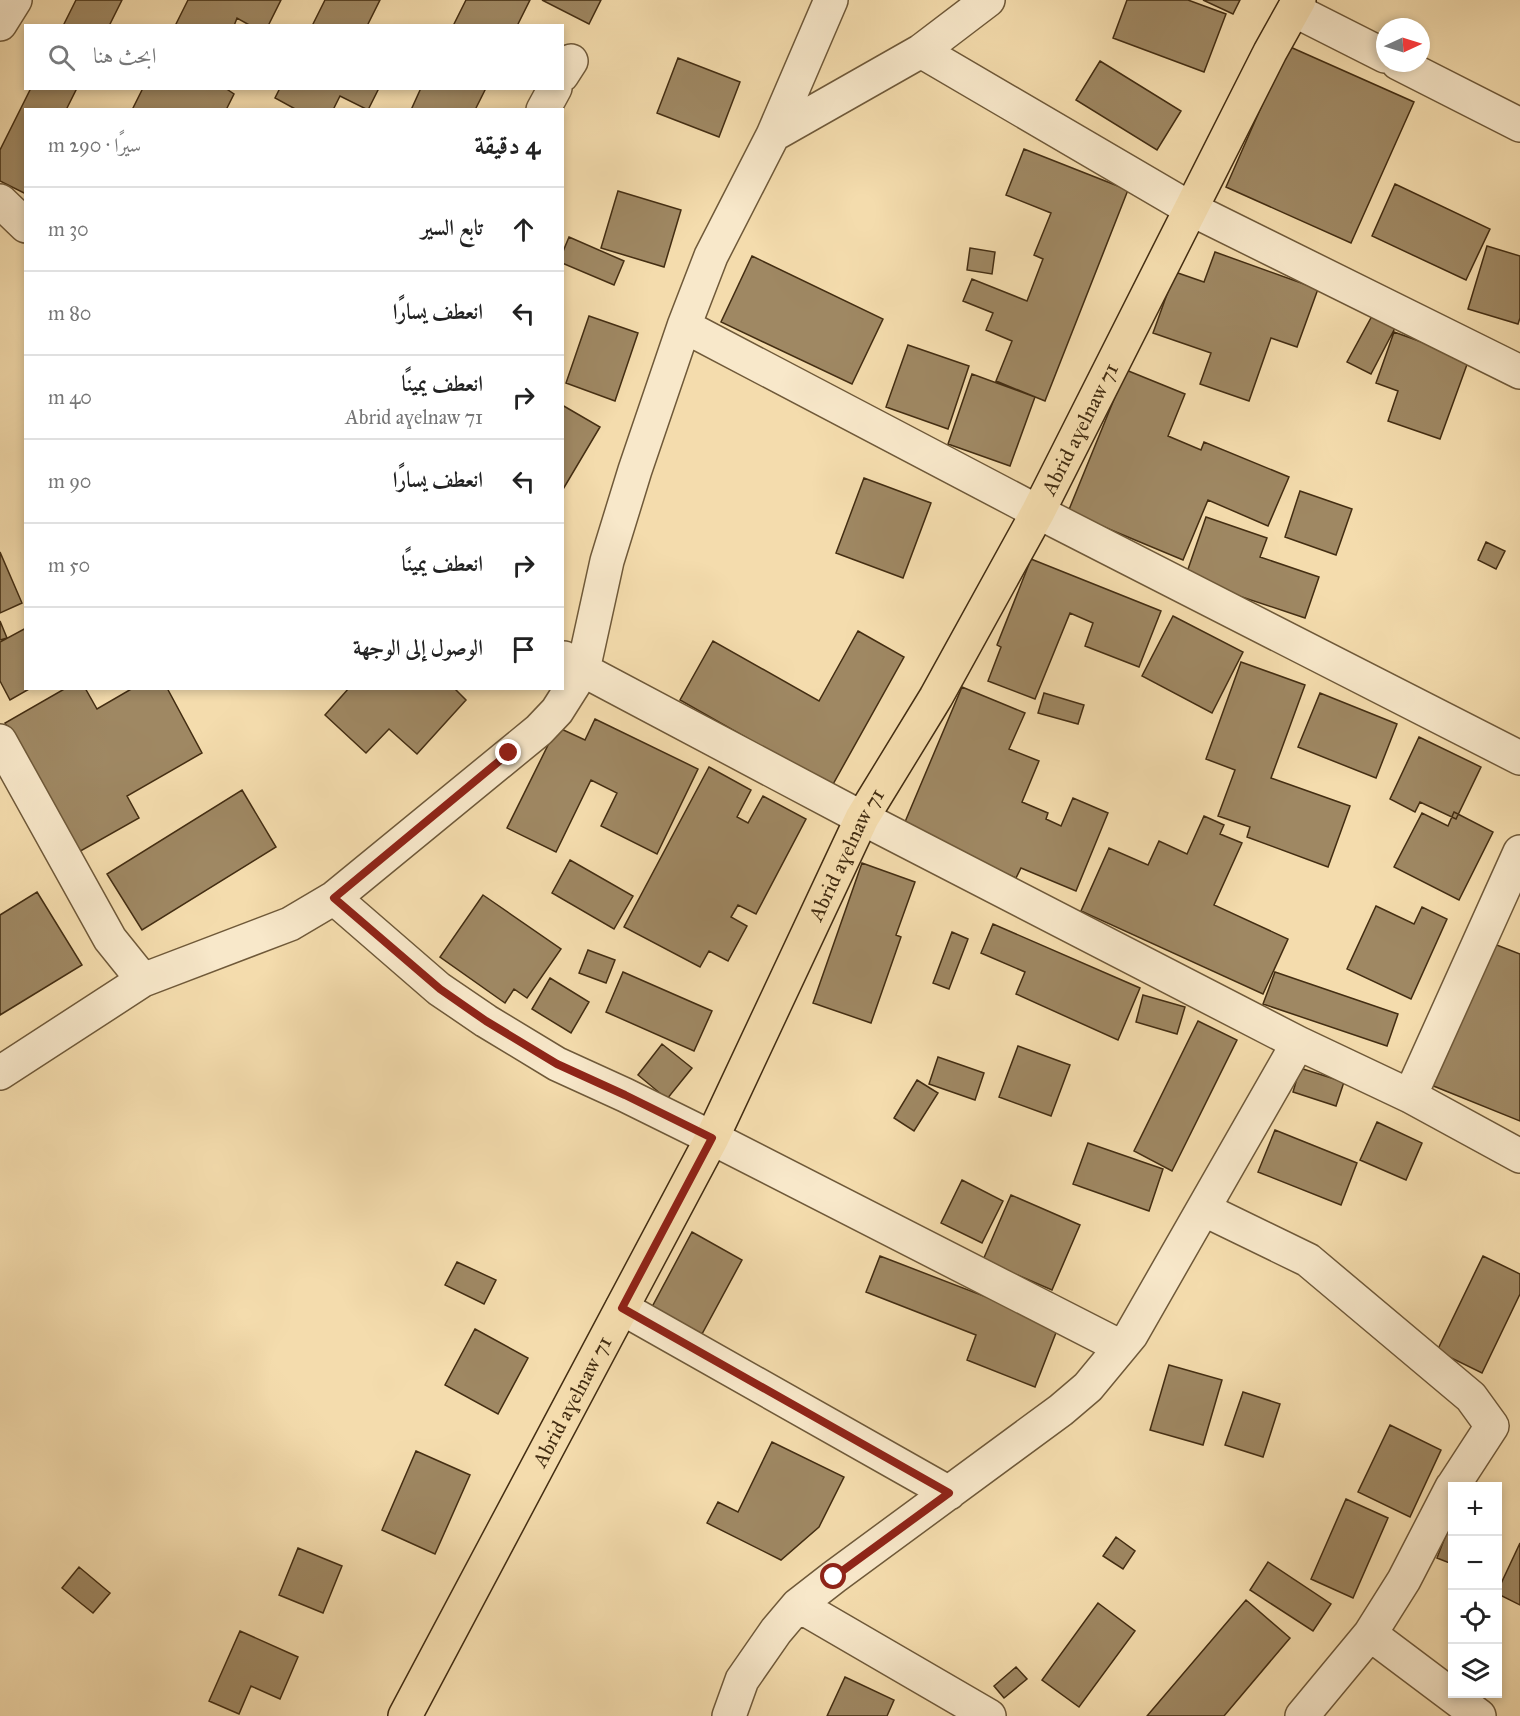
<!DOCTYPE html>
<html lang="ar">
<meta charset="utf-8">
<style>
body{margin:0;font-family:"IM FELL Great Primer",Amiri,serif;background:#f6f6f6;color:#222;direction:rtl}
.controls{position:absolute;right:18px;bottom:18px;display:grid;overflow:hidden;border-radius:0px;box-shadow:0 3px 9px #0003}
.controls button{width:54px;height:54px;display:grid;place-items:center;padding:0;border:0;border-bottom:2px solid #e0e0e0;background:#fff;color:#222;font:30px sans-serif}
.compass{position:absolute;left:1376px;top:18px;width:54px;height:54px;border-radius:50%;background:#fff;box-shadow:0 3px 9px #0003;rotate:86deg}
.stop{position:absolute;width:18px;height:18px;margin:-14px;border:4px solid #8f2418;border-radius:50%;background:#fff}
.stop.end{background:#8f2418;border-color:#fff;box-shadow:0 2px 6px #0008}
.list{margin:0;padding:0;list-style:none}
h2{display:flex;justify-content:space-between;align-items:center;height:78px;margin:0;padding:0 24px;font-size:26px}
h2 small{font-size:20px;font-weight:400;color:#767676}
.list li{display:grid;grid-template-columns:39px 1fr auto;gap:18px;align-items:center;box-sizing:border-box;height:84px;padding:0 24px;border-top:2px solid #e0e0e0}
.list b{display:block;font-size:22px;white-space:nowrap}
.list p{margin:0;font-size:20px;white-space:nowrap;color:#767676}
.list em{font-size:20px;font-style:normal;color:#767676}
.icon{flex:none;width:33px;height:33px;fill:none;stroke:currentColor;stroke-width:2;stroke-linecap:round;stroke-linejoin:round}
.map{position:relative;flex:none;width:1520px;height:1716px;overflow:hidden;direction:ltr}
.search{position:absolute;background:#fff;box-shadow:0 3px 9px #0003;left:24px;top:24px;width:540px;height:66px;display:flex;align-items:center;gap:15px;box-sizing:border-box;padding:0 21px;border-radius:0px;color:#767676;font-size:22px}
.panel{position:absolute;background:#fff;box-shadow:0 3px 9px #0003;left:24px;top:108px;width:540px;height:582px;border-radius:0px;direction:rtl}
.map>svg:first-child{display:block}
.building{fill:#9f8863;stroke:#432d12;stroke-width:1.5}
.lines{fill:none;stroke-linecap:round;stroke-linejoin:round}
.minor-casing{stroke:#6f5939;stroke-width:36}
.major-casing{stroke:#432d12;stroke-width:36}
.minor{stroke:#f8e8ca;stroke-width:33}
.major{stroke:#f4dcad;stroke-width:33}
.route{stroke:#8f2418;stroke-width:8}
.labels{text-anchor:middle;dominant-baseline:central;stroke-width:6;stroke-linejoin:round;paint-order:stroke}
.street-label{font-size:21px;fill:#432d12;stroke:#f8e8ca}
</style>
<div class="map">
<svg width="1520" height="1716" viewBox="0 0 1520 1716">
<rect width="100%" height="100%" fill="#f4dcad"/>
<filter id="stains"><feTurbulence type="fractalNoise" baseFrequency=".00333" numOctaves="4"/><feColorMatrix values="0 0 0 0 .2 0 0 0 0 .09 0 0 0 0 .02 0 0 0 .5 -.17"/></filter>
<radialGradient id="worn" r=".72"><stop offset=".6" stop-color="#630" stop-opacity="0"/><stop offset="1" stop-color="#630" stop-opacity=".3"/></radialGradient>
<path class="building" d="M76 0H122L109 26H63Z
M188 0H281L268 26H251L237 18 234 26H175Z
M325 0H380L367 26H312Z
M466 0H530L517 26H453Z
M542 0H601L589 24Z
M1127 0H1188L1226 14 1204 72 1113 38Z
M1203 0H1240L1233 14Z
M1288 46 1414 102 1351 243 1226 187Z
M678 58 740 82 719 137 657 113Z
M1100 61 1181 111 1157 150 1076 100Z
M31 88H77L66 110H26V189L24 193 0 181V150Z
M143 88H225L234 94 226 110H132Z
M280 88H379L368 110 340 96 333 110H297L275 98Z
M421 88H486L475 110H411Z
M1024 149 1128 190 1045 401 996 381 1012 341 986 330 993 313 963 301 972 279 1027 301 1043 259 1034 255 1051 213 1006 195Z
M1395 184 1490 229 1466 280 1372 236Z
M618 191 681 210 664 267 601 248Z
M569 237 624 261 614 285 562 263V254Z
M1487 246 1520 256V318L1518 324 1468 309Z
M970 248 995 252 992 274 967 270Z
M1215 252 1318 289 1297 347 1271 338 1249 401 1200 384 1211 353 1153 333 1175 272 1204 282Z
M752 256 883 319 852 384 721 322Z
M589 316 638 333 615 401 566 383Z
M1372 316 1395 328 1371 374 1347 362Z
M1394 332 1469 359 1440 439 1388 421 1398 391 1376 383Z
M908 345 969 366 948 429 886 407Z
M1126 370 1185 394 1168 436 1201 450 1204 442 1289 477 1268 526 1208 500 1183 560 1068 512Z
M972 374 1035 397 1010 466 948 444Z
M562 405 600 427 562 491Z
M864 478 931 503 903 578 836 553Z
M1300 491 1352 509 1336 555 1285 537Z
M1206 517 1267 538 1260 557 1319 577 1305 618 1185 578Z
M1486 542 1505 551 1496 569 1478 560Z
M0 552 22 603 0 613Z
M1031 559 1161 611 1139 667 1085 646 1093 623 1070 613 1035 699 988 681 1001 647 997 645Z
M1173 616 1243 652 1212 713 1142 676Z
M0 621 7 638 0 640Z
M26 628V688H31L10 700 0 681V642Z
M858 631 904 657 832 786 680 700 713 641 819 701Z
M1241 662 1305 685 1271 778 1350 806 1328 867 1247 837 1250 827 1218 816 1235 770 1206 759Z
M962 687 1025 713 1009 749 1039 761 1022 802 1048 813 1046 819 1061 826 1073 798 1108 813 1076 891 1021 868 1016 878 902 829Z
M66 688H85L97 709 133 688H167L202 753 127 796 139 818 77 853 5 723Z
M349 688H454L466 700 417 754 389 729 366 753 325 715Z
M1044 693 1084 705 1078 724 1038 713Z
M1320 693 1397 724 1376 778 1298 747Z
M595 719 698 769 657 854 601 826 617 793 591 780 556 852 507 828 557 727 585 740Z
M1419 737 1481 767 1456 819 1420 802 1415 812 1390 799Z
M709 767 751 790 737 817 748 823 763 796 806 819 756 914 738 905 731 917 747 926 728 961 709 951 700 967 624 927Z
M242 790 276 847 142 930 107 874Z
M1454 812 1493 832 1459 900 1394 867 1422 813 1448 826Z
M1204 816 1224 825 1220 834 1242 843 1214 905 1288 939 1263 994 1081 911 1109 848 1148 865 1159 841 1187 854Z
M570 860 633 896 614 929 552 893Z
M862 863 915 882 896 935 901 937 871 1023 813 1003Z
M37 892 82 965 0 1015V915Z
M483 895 561 949 527 998 514 989 505 1003 440 957Z
M1376 906 1414 924 1422 907 1447 919 1411 999 1347 969Z
M993 924 1140 988 1118 1040 1016 994 1025 972 981 953Z
M952 932 968 939 949 989 933 983Z
M1489 942 1520 954V1121L1431 1085Z
M588 950 615 960 606 983 579 973Z
M623 972 712 1011 694 1051 606 1012Z
M1275 972 1398 1014 1387 1046 1263 1004Z
M550 978 589 1002 571 1033 532 1009Z
M1143 995 1185 1007 1177 1034 1136 1022Z
M1198 1021 1237 1040 1172 1171 1134 1151Z
M662 1044 692 1068 667 1099 638 1075Z
M1018 1046 1070 1065 1051 1116 999 1097Z
M938 1057 984 1073 975 1100 929 1084Z
M1300 1068 1344 1082 1336 1106 1293 1092Z
M917 1080 938 1093 914 1131 894 1118Z
M1377 1122 1422 1143 1406 1180 1360 1160Z
M1275 1130 1357 1163 1341 1205 1258 1172Z
M1088 1143 1163 1169 1149 1211 1073 1184Z
M962 1180 1003 1201 982 1243 941 1223Z
M1011 1195 1080 1225 1052 1290 983 1260Z
M692 1232 742 1260 702 1334 652 1307Z
M880 1256 1059 1325 1035 1387 967 1360 976 1335 866 1292Z
M1483 1256 1520 1274V1294L1482 1373 1437 1351Z
M457 1262 496 1280 484 1304 445 1285Z
M475 1329 528 1358 498 1414 445 1385Z
M1169 1365 1222 1380 1203 1445 1150 1430Z
M1243 1392 1280 1404 1263 1457 1225 1445Z
M1390 1425 1441 1450 1410 1517 1358 1492Z
M772 1442 844 1477 819 1527 781 1560 707 1523 718 1502 738 1512Z
M416 1451 470 1475 435 1554 382 1530Z
M1346 1499 1388 1518 1353 1598 1311 1579Z
M1452 1519V1564L1437 1558Z
M1116 1537 1135 1551 1123 1569 1103 1556Z
M1520 1543V1605L1498 1594V1590Z
M298 1548 342 1566 323 1613 279 1595Z
M1268 1562 1331 1604 1313 1631 1250 1590Z
M79 1567 110 1593 93 1613 62 1588Z
M1246 1600 1290 1638 1224 1716H1147Z
M1098 1603 1135 1631 1079 1707 1042 1680Z
M240 1631 298 1657 280 1699 251 1686 239 1714 209 1701Z
M1016 1667 1027 1679 1004 1698 994 1686Z
M845 1677 894 1700 887 1716H827Z"/>
<g class="lines">
<defs>
<path id="minor" d="M1294 10 1385 56
M0 24 15 0
M921 51 1191 209 1520 372
M1398 63 1520 125
M562 75 571 61
M543 110 555 88
M773 135 921 51 988 0
M0 201 26 226
M684 326 1038 512 1520 758
M564 658 583 670 862 818 1298 1043 1410 1096 1520 1156
M0 741 110 939 143 980
M334 898 439 989 486 1021 557 1064 625 1095 712 1138 1121 1347
M0 1073 143 980 290 924 334 898 539 730 557 711 583 670 607 561 635 470 684 326 711 256 773 135 831 0
M1410 1096 1520 852
M1203 1209 1308 1260 1471 1397 1492 1426 1453 1486
M622 1308 949 1493
M798 1605 989 1716
M1370 1634 1479 1716
M729 1716 742 1680 776 1631 798 1605 834 1577 1061 1410 1088 1387 1131 1335 1298 1043
M1302 1716 1370 1634 1404 1580 1452 1487"/>
<g id="major">
<path id="s1" d="M405 1716 712 1138 862 818 936 697 1038 512 1270 52 1299 0"/>
</g>
</defs>
<use href="#minor" class="minor-casing"/>
<use href="#major" class="major-casing"/>
<use href="#minor" class="minor"/>
<use href="#major" class="major"/>
</g>
<g class="lines">
<path class="route" d="M509 753 334 898 440 989 486 1021 557 1064 625 1095 712 1138 622 1308 949 1493 834 1577"/>
</g>
<g class="labels">
<g class="street-label">
<text stroke="none"><textPath href="#s1" startOffset="1454">Abrid aɣelnaw 71</textPath></text>
<text stroke="none"><textPath href="#s1" startOffset="968">Abrid aɣelnaw 71</textPath></text>
<text stroke="none"><textPath href="#s1" startOffset="356">Abrid aɣelnaw 71</textPath></text>
</g>
</g>
<rect width="100%" height="100%" filter="url(#stains)"/>
<rect width="100%" height="100%" fill="url(#worn)"/>
</svg>
<div class="controls">
<button>+</button>
<button>−</button>
<button><svg class="icon" aria-label="locate" viewBox="0 0 24 24"><circle cx="12" cy="12" r="6"/><path d="M12 2v4M12 18v4M2 12h4M18 12h4"/></svg></button>
<button><svg class="icon" aria-label="layers" viewBox="0 0 24 24"><path d="M12 4l9 5-9 5-9-5zM3 14l9 5 9-5"/></svg></button>
</div>
<svg class="compass" viewBox="-18 -18 36 36"><path d="M0-13l5 13h-10z" fill="#e53935"/><path d="M0 13l5-13h-10z" fill="#767676"/></svg>
<div class="stop" style="left:834px;top:1577px"></div>
<div class="stop end" style="left:509px;top:753px"></div>
<div class="search"><svg class="icon" aria-label="search" viewBox="0 0 24 24"><circle cx="10" cy="10" r="6"/><path d="M15 15l6 6"/></svg>ابحث هنا</div>
<section class="panel">
<h2>4 دقيقة<small>سيرًا · 290 m</small></h2>
<ul class="list">
<li><svg class="icon" aria-label="ahead" viewBox="0 0 24 24"><path d="M12 20V5M6 11l6-6 6 6"/></svg><div><b>تابع السير</b></div><em>30 m</em></li>
<li><svg class="icon" aria-label="left" viewBox="0 0 24 24"><path d="M17 20v-9H6M10 6l-5 5 5 5"/></svg><div><b>انعطف يسارًا</b></div><em>80 m</em></li>
<li><svg class="icon" aria-label="right" viewBox="0 0 24 24"><path d="M7 20v-9h11M14 6l5 5-5 5"/></svg><div><b>انعطف يمينًا</b><p>Abrid aɣelnaw 71</p></div><em>40 m</em></li>
<li><svg class="icon" aria-label="left" viewBox="0 0 24 24"><path d="M17 20v-9H6M10 6l-5 5 5 5"/></svg><div><b>انعطف يسارًا</b></div><em>90 m</em></li>
<li><svg class="icon" aria-label="right" viewBox="0 0 24 24"><path d="M7 20v-9h11M14 6l5 5-5 5"/></svg><div><b>انعطف يمينًا</b></div><em>50 m</em></li>
<li><svg class="icon" aria-label="arrive" viewBox="0 0 24 24"><path d="M6 21V4h12l-3 4 3 4H6"/></svg><div><b>الوصول إلى الوجهة</b></div></li>
</ul>
</section>
</div>
